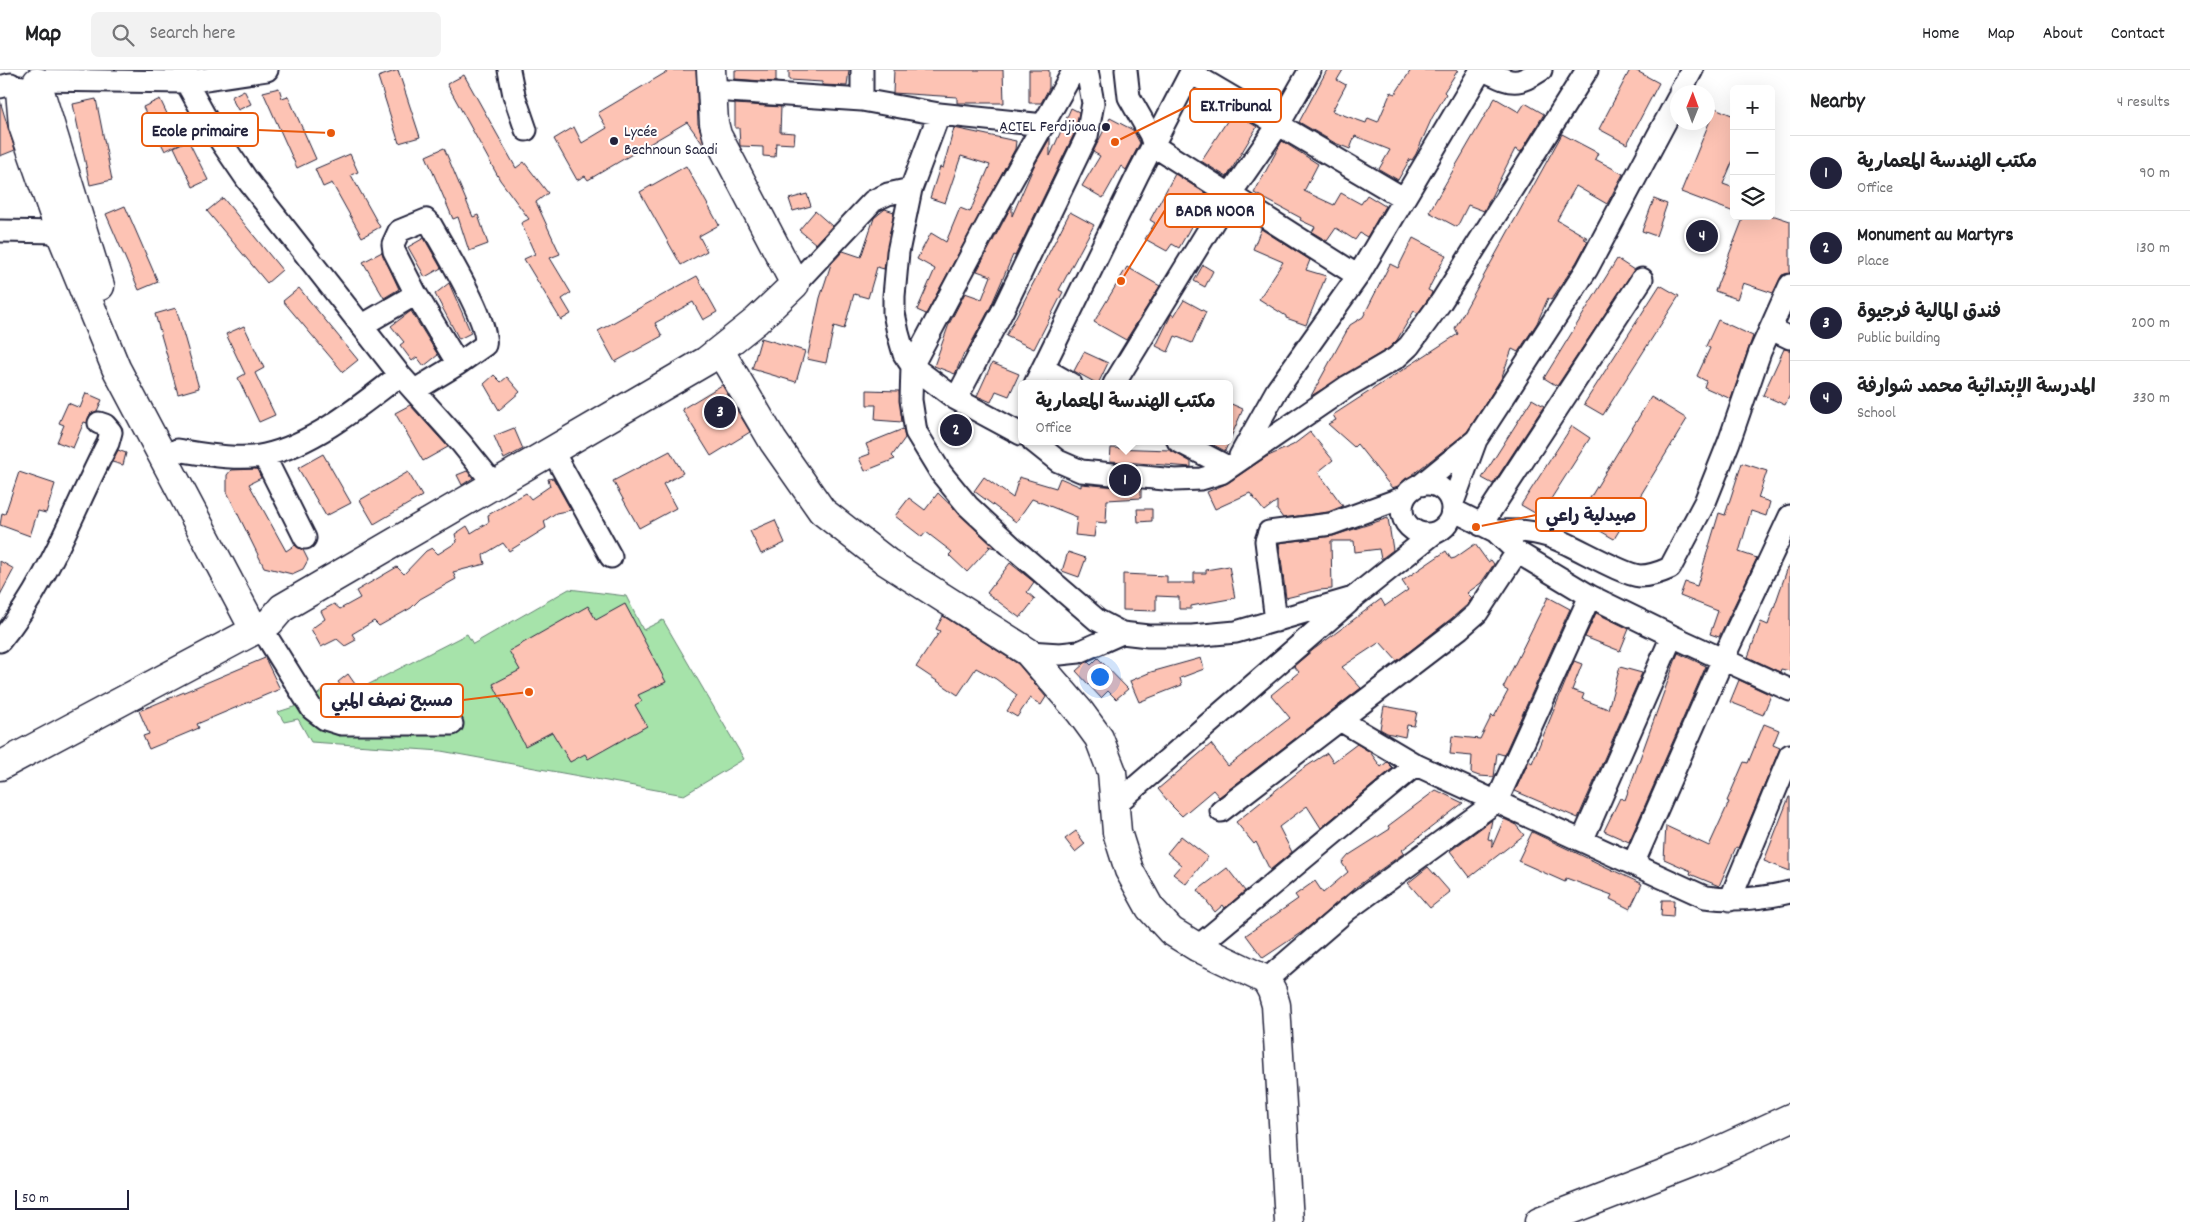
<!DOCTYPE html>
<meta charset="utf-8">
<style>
body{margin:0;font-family:Dekko,"Playpen Sans Arabic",sans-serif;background:#f2f2f2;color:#202124}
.controls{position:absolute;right:15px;top:15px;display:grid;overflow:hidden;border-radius:8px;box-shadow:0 5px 20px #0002}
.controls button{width:45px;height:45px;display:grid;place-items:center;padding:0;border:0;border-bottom:1px solid #e0e0e0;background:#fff;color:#202124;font:25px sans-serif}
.compass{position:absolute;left:1670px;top:15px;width:45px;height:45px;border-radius:50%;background:#fff;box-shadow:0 5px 20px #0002;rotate:1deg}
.scale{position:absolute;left:15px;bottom:12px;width:114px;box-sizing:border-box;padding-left:5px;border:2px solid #22223b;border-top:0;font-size:14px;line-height:18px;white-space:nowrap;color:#22223b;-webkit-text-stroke:4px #fff;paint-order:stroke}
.you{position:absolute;left:1099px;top:606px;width:18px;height:18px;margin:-12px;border:4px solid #fff;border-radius:50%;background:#1a73e8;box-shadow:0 0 0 8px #1a73e833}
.badge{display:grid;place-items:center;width:32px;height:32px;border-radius:50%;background:#22223b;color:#fff;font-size:16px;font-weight:700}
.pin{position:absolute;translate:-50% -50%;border:2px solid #fff;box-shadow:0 1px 5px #0006}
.popup{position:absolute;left:1018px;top:310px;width:215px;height:65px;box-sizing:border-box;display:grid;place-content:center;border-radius:8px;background:#fff;filter:drop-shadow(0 1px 4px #0005);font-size:16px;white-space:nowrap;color:#757577}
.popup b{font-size:19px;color:#202124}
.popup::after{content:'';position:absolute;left:50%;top:100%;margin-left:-10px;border:10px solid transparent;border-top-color:#fff}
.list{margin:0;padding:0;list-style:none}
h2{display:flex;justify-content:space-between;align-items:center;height:65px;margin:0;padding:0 20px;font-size:21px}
h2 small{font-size:16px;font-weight:400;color:#757577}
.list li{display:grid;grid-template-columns:32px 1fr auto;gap:15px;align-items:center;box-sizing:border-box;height:75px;padding:0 20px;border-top:1px solid #e0e0e0}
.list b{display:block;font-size:19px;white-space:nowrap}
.list p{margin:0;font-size:16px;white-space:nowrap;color:#757577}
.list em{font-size:16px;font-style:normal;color:#757577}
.icon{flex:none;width:28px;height:28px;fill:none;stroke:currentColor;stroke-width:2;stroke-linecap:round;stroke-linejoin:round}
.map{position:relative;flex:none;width:1790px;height:1152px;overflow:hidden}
header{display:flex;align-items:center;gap:30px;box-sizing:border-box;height:70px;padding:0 25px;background:#fff;border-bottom:1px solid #e0e0e0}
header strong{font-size:24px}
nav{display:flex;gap:28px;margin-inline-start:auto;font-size:18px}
.search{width:350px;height:45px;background:#f2f2f2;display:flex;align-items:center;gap:12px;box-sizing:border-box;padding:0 18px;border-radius:8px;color:#757577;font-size:19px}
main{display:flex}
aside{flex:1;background:#fff}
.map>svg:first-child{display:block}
.green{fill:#a6e3aa;stroke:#648272}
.building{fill:#fdc3b4;stroke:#22223b}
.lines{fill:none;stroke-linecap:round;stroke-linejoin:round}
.minor-casing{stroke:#22223b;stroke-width:25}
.major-casing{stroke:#22223b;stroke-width:31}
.minor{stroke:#fff;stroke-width:21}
.major{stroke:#fff;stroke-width:28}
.poi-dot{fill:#22223b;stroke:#fff;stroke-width:2}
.labels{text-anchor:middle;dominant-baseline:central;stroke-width:4;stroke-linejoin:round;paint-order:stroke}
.poi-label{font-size:16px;fill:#22223b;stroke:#fff;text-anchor:end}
.leader{fill:none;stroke:#e8590c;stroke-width:2}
.callout-dot{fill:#e8590c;stroke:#fff;stroke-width:2}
.callout{fill:#fff;stroke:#e8590c;stroke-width:2}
.callout-label{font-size:18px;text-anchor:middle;font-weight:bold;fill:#22223b}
</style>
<header>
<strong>Map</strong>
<div class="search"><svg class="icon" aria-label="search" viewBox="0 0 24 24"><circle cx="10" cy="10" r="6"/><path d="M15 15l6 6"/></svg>Search here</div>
<nav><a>Home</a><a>Map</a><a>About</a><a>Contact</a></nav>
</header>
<main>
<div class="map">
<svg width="1790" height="1152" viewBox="0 0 1790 1152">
<rect width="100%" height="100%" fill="#fff"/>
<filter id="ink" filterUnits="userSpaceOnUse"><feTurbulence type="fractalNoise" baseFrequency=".02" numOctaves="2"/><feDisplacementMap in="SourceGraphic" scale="10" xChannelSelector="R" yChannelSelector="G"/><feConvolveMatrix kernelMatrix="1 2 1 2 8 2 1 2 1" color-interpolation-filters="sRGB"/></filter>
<g filter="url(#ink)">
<path class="green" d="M569 519 626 526 643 560 663 550 744 689 684 725 441 681 311 672 298 649 284 652 278 642 306 633 327 617 334 627 340 629 467 564 473 574Z"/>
<path class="building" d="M398 0 420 67 399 73 378 7Z
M670 0H696L698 54 707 80 687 52 588 110 585 106 577 110 554 69 574 57 582 73 607 58 598 43Z
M735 0H776V12L735 9Z
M789 0H849L847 16 822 15V12L789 10Z
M894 0H1003L1004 33H957V27L893 23Z
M1029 0H1049V18L1041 33H1029Z
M1327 0H1343L1337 10 1346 15 1332 41 1366 53 1368 48 1378 52 1391 22 1395 24 1411 0H1458L1444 22 1446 24 1432 48 1416 84 1412 90 1410 89 1398 110 1379 99 1390 80 1355 66 1350 79 1335 73 1299 52Z
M1630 0H1635L1659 13 1627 74 1599 59Z
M464 5 516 98 524 92 548 123 536 132 560 184 550 188 571 223 562 229 571 244 561 250 524 189 535 184 521 153 529 149 500 110 447 14Z
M279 18 282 28 288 26 316 89 297 98 263 22Z
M244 20 251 34 238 40 231 27Z
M1495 28 1519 42 1525 33 1544 44 1521 82 1515 79 1484 141 1468 135 1457 157 1429 142Z
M96 29 112 110 90 115 73 34Z
M160 29 181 73 165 81 143 37Z
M0 31 15 80 0 86Z
M735 34 781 37 780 62 795 63 794 74 776 73 775 87 763 86V77L740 76 739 58H735Z
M1071 38 1079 42 1075 62 1015 186 1013 185 991 236 966 283H964L955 304 934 296 949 254 965 223 982 229 991 206 977 201 1012 135V146L1034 96 1050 68V86Z
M1715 38 1734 46V88L1723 114 1734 118V142L1681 122Z
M1233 42 1257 57 1227 107 1201 91Z
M1110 48 1133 60 1140 73 1126 100 1121 96 1103 128 1082 116 1100 86 1093 82Z
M954 58 1016 71 1015 79 926 244 917 240 935 199 917 189 931 163 946 172 960 138 970 142 990 95 961 86 945 133 930 128 940 97 943 98Z
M1562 64 1598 83 1595 89 1623 104 1607 134 1576 116 1557 150 1588 168H1583L1588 171 1576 193 1551 230 1548 228 1537 253 1518 282 1512 279 1501 309 1467 362 1398 416 1392 418 1357 374 1354 377 1328 354 1336 350 1333 345 1458 264 1455 258Z
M188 70 208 110 193 117 174 77Z
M1282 71 1318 94 1304 121 1334 135 1341 123 1361 134 1367 125 1385 136 1367 167 1360 163 1355 170 1336 158 1327 171 1312 162 1315 157 1300 150 1301 148 1254 123Z
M444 78 473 147 478 145 488 174 469 181 458 147 453 149 426 86Z
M350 84 358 102 351 105 380 157 362 167 332 113 323 117 315 99Z
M686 96 719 155 699 166 707 181 681 195 640 122Z
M1175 104 1213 128 1202 146 1198 144 1179 178 1172 174 1167 181 1145 169 1155 153 1150 150Z
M807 124 811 136 793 141 789 129Z
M223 128 282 200 267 213 207 141Z
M1654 129 1667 134 1656 166 1642 161Z
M125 136 158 212 139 220 106 144Z
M885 139 894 142 884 199 877 197 868 228 854 224 844 259 834 256 826 293 807 289 820 228 831 194 843 181 861 187 874 148Z
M815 141 832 156 816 174 799 160Z
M1070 142 1094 155 1059 220 1063 222 1034 279 1006 266Z
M1744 146H1775L1790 151V203L1782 205 1773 223 1743 213 1737 229 1715 221Z
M1261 159 1310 190 1306 200 1326 206 1306 255 1286 248V246L1259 229 1283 192 1253 179Z
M424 168 441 198 425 207 408 177Z
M1413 168 1446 185 1428 220 1432 222 1431 225 1418 243 1414 241 1397 270 1389 278 1311 326 1350 255 1363 247 1390 194 1398 198Z
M382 182 399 219 384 228 363 192Z
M1617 189 1634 200 1557 316 1544 308Z
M1203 195 1213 201 1205 217 1194 211Z
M1127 197 1160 216 1126 270 1094 252Z
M697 206 717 242 703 250 693 232 655 253 662 266 615 292 598 261Z
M449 213 471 263 459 269 435 224Z
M1660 215 1679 226 1603 345 1584 334Z
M299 218 358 290 343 302 283 231Z
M1184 230 1206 242 1192 273 1175 266 1168 282 1156 276 1170 247 1171 244 1174 246Z
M176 238 199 318 178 324 155 244Z
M411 241 438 285 424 296 417 287 412 291 400 275 404 272 391 256Z
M1718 250 1753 266 1731 329 1704 317 1706 311 1697 306 1710 278 1706 276Z
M244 256 264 298 255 303 275 345 259 352 238 308 245 304 226 264Z
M761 268 805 281 796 312 752 299Z
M1784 279 1790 280V325L1785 335 1763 325Z
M1084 282 1108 293 1098 314 1074 301Z
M992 293 1019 304 1009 326 996 321 991 332 977 326Z
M494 305 501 312 507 307 520 322 499 340 484 314Z
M722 315 750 362 711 386 682 339Z
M867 320 899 321 902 352 875 350 876 335H867Z
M86 323 102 330 97 341 90 344 87 353 84 352 73 378 57 372 64 355 59 353 68 333 80 338Z
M1651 327 1687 349 1614 469 1578 448Z
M1532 329 1544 336 1493 414 1482 408Z
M1229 333 1243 339 1225 381 1206 371H1229Z
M410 335 448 377 423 391 395 343Z
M1572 356 1590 368 1540 446 1521 435Z
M514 358 523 379 504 389 494 366Z
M903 359 905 368 892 386 895 389 865 401 859 388 870 384 866 374Z
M1310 362 1333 390 1318 402 1343 436 1328 442 1283 448 1277 440V431L1264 441 1250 423 1215 439 1207 422 1228 413 1266 387 1293 375Z
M1111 378 1170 380 1191 392V397L1110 391Z
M118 380 126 383 123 395 112 392Z
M670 381 683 403 663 414 676 438 639 458 613 411Z
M323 384 351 433 326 446 298 398Z
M1742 393 1767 401 1758 428 1770 432 1766 446 1751 441 1739 482 1757 488 1719 567 1710 564 1718 541 1680 526 1685 512 1697 516 1719 443 1725 445Z
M257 399 261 408 249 414 286 481 295 475 303 480 308 490 303 499 292 504 264 497 227 422V405L231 400Z
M467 401 473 408 462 415 457 405Z
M19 402 55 414 46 443 38 441 30 466 0 455 2 443 5 444Z
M408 402 422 426 374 454 360 430Z
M984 407 1013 428 1019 407 1056 418 1060 408 1081 417V414L1141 419V428L1107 430 1106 453 1096 452 1094 467 1075 465 1077 447 1032 429 1016 452 974 421Z
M553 408 571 440 556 443 544 451 546 458 509 481 503 473 483 485 485 494 453 502 456 509 420 529 411 538 379 556 374 551 352 564 356 570 345 576 337 569 321 577 311 559 325 549 321 541 334 534 340 539 360 528 356 521 397 497 404 504 426 481 432 478 438 484 457 472 455 464 467 456 471 463 489 452 488 445 526 423 531 429 550 416 548 409Z
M938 423 995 478 988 476 990 477 967 502 949 485 952 482 926 462 922 467 895 446 909 428 925 440Z
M1137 439H1152V451L1138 452Z
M1388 448 1393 480 1381 489 1379 479 1355 482 1354 471H1331L1332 519 1319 520 1286 528 1279 473 1333 466Z
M775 450 785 473 761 484 750 461Z
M1475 474 1488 492 1491 490 1494 494 1481 513 1467 523 1472 528 1467 535 1452 548 1397 591 1380 572 1342 597 1361 618 1219 727 1213 720 1182 746 1171 735 1158 719 1211 674 1228 696 1290 648 1271 625 1299 602 1294 596 1313 580 1381 529 1385 536 1408 520 1402 511 1446 481 1451 489 1455 488Z
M1068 482 1086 488 1079 507 1062 501Z
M0 491 14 499 0 525Z
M1010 493 1034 512 1027 522 1035 529 1020 548 987 523Z
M1229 496 1235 528 1191 536V539H1179V527L1156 526V541L1123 540V504L1167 506V513H1194V503H1206V500Z
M1788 497H1790V601L1781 599 1780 602 1748 587 1761 552 1768 555Z
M1548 527 1570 539 1504 685 1497 683 1494 707 1479 706 1471 703 1472 686 1450 684 1452 666 1480 669 1492 645 1494 647 1508 621 1503 618Z
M625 534 666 612 638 625 642 631 635 635 647 656 588 689 585 684 570 692 552 662 525 676 493 614 520 600 509 581 588 536 596 550Z
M1596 543 1629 559 1620 581 1585 567Z
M943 546 1018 594 1046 627 1041 635 1030 628 1017 647 1007 641 1017 625 996 609 976 598 958 625 916 597 940 561 936 559Z
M1678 583 1706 596 1629 772 1604 761 1620 728 1625 730Z
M265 588 280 619 197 654 199 658 149 679 143 666 149 664 139 641Z
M1098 588 1128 619 1116 629 1108 621 1101 628 1076 601 1085 593 1088 592 1091 595Z
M1201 588 1204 599 1180 608 1182 615 1139 632 1130 611 1151 602Z
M1574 591 1582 594 1572 620 1584 624 1582 629 1608 639 1620 597 1642 603 1578 748 1515 721 1529 691 1532 693Z
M348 604 355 614 345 622 338 612Z
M1739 610 1771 625 1763 645 1730 632Z
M1384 636 1417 642 1414 656 1407 655 1405 667 1387 663 1380 659Z
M1764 654 1779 660 1773 675 1780 678 1738 778 1736 777 1719 816 1690 804 1691 801 1664 789 1666 756 1709 776 1729 732 1727 731 1744 692 1748 693Z
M1357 674 1370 682 1381 697 1387 692 1393 698 1321 758 1307 736 1279 757 1292 782 1270 800 1256 772 1254 774 1236 752 1301 700 1327 683 1333 692Z
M1436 720 1463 733 1402 780 1404 783 1356 817 1305 860 1263 888 1246 865 1298 829 1295 825 1315 811 1323 823 1348 802 1342 793 1349 785 1390 759 1388 756Z
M1789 727H1790V801L1764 791Z
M1504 749 1515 754 1524 765 1470 807 1450 781 1492 750 1488 769 1492 770V777Z
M1076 761 1085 774 1075 782 1065 769Z
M1532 762 1642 814 1630 839 1610 829 1612 825 1566 808 1565 812 1518 791Z
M1181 766 1208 787 1186 814 1173 804 1181 795 1167 783Z
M1428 797 1450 822 1430 838 1408 813Z
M1227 798 1245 821 1225 838 1223 835 1215 842 1198 820Z
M1662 830H1674L1673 847 1661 846Z"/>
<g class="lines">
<defs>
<path id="minor" d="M185 0 186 12 211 57 248 111 400 305 461 373 494 414
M509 0 514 25 526 60
M1126 0 1129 27 1150 64 1154 76 1358 206
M1483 0C1510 12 1514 18 1541 0
M1191 3 1403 128
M38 10 186 12 267 0
M0 17 11 14
M713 20 862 30 939 44 1044 55
M1680 22 1692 0
M862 30V0
M939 44 911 119 898 182 894 226V243L898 263 904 284 912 296 911 330 916 362 941 403 968 436 1011 476 1097 550 1122 563 1148 566H1192L1236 562 1353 528 1433 464
M0 161 60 162
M795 214 873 131 888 124 911 119
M361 256 416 224 458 294 485 275C491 254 443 177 431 155L426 150 399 161 393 174 394 181 416 224
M1771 259 1790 268
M1043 298 1071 314
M1035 314 1138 104 1192 0
M1114 314 1231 123 1279 54 1310 0
M415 320 458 294
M956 329 1002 242 1087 66 1093 33 1087 0
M1021 364 956 329 912 296 994 142 1074 0
M1033 371 1058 391 1081 401 1175 410 1201 409 1221 403 1348 316 1396 288 1409 276 1441 232 1587 0
M1178 371 1228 397
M177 380C203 384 240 391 265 385 314 374 361 335 400 305
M552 380 611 487
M264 386 305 468
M1240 386 1277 320 1358 206 1481 0
M1402 439a25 25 0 1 1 50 0a25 25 0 1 1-50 0Z
M1421 415 1476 370
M1452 435 1476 370 1587 199 1678 28
M1453 440 1495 461 1517 482 1590 526 1672 566 1790 620
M1481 455 1642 209
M1495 461C1517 460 1536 461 1556 469 1575 476 1623 505 1640 506 1651 506 1661 502 1670 498L1705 432 1729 372 1760 282 1790 215
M1276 551 1266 471 1269 462 1331 454 1405 427
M254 559 267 567 312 639 325 649 341 654H452
M0 571C49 512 73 440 108 373L111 362 105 355 99 353
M1028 582 1060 584 1079 582 1122 563
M1340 650 1416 695 1705 827C1734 831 1761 829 1790 822
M1116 734 1348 533
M1221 741 1460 558 1477 543 1517 482
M1582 771 1672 566
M1633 794 1723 589 1790 446
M1730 830 1790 685
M1197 877 1416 695
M1266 910 1347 840 1497 731 1590 526"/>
<path id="major" d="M37 12 100 216
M20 20 23 56 60 162 116 298 254 559
M720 281 773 371 822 441 887 492 1028 582 1080 642 1099 668 1112 702 1117 762 1129 800 1150 838 1171 861 1197 877 1266 910 1272 921 1276 935 1289 1152
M0 696 270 552 282 538 706 291 756 251 795 214 717 65 714 53 711 0
M1539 1152 1696 1091 1790 1048"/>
</defs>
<use href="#minor" class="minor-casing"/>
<use href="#major" class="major-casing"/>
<use href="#minor" class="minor"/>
<use href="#major" class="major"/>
</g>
</g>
<g class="poi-dot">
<circle cx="1106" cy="57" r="5"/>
<circle cx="614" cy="71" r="5"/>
</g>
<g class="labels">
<g class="poi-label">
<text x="1096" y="57">ACTEL Ferdjioua</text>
<text x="624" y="62" text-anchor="start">Lycée<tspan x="624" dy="18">Bechnoun Saadi</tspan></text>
</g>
</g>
<path class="leader" d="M1115 72L1190 35M331 63L258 60M1121 211L1165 140M1476 457L1536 445M529 622L463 630"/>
<g class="callout-dot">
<circle cx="1115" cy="72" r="5"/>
<circle cx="331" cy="63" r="5"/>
<circle cx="1121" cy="211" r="5"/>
<circle cx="1476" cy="457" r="5"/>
<circle cx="529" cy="622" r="5"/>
</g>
<g class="callout">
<rect x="1190" y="19" width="91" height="33" rx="5"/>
<rect x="142" y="43" width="116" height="33" rx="5"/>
<rect x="1165" y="124" width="99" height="33" rx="5"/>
<rect x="1536" y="428" width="110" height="33" rx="5"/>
<rect x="321" y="614" width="142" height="33" rx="5"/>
</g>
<g class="callout-label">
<text x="1236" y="41">EX.Tribunal</text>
<text x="200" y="66">Ecole primaire</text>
<text x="1215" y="146">BADR NOOR</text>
<text x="1591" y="451">صيدلية راعي</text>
<text x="392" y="636">مسبح نصف المبي</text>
</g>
</svg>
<div class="controls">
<button>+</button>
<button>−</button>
<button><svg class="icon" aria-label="layers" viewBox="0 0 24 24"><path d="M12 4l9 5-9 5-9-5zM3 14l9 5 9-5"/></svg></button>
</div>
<svg class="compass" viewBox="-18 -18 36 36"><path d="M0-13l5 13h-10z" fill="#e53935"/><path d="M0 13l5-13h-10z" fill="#757577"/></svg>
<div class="scale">50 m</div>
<div class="you"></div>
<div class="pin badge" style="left:1125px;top:410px">1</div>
<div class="popup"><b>مكتب الهندسة المعمارية</b>Office</div>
<div class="pin badge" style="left:956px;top:360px">2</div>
<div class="pin badge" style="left:720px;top:342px">3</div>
<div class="pin badge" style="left:1702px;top:166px">4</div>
</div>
<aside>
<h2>Nearby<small>4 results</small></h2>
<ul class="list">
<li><span class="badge">1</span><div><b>مكتب الهندسة المعمارية</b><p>Office</p></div><em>90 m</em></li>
<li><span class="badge">2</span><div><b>Monument au Martyrs</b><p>Place</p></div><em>130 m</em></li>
<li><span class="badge">3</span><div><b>فندق المالية فرجيوة</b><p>Public building</p></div><em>200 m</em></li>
<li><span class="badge">4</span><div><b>المدرسة الإبتدائية محمد شوارفة</b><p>School</p></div><em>330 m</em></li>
</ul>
</aside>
</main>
